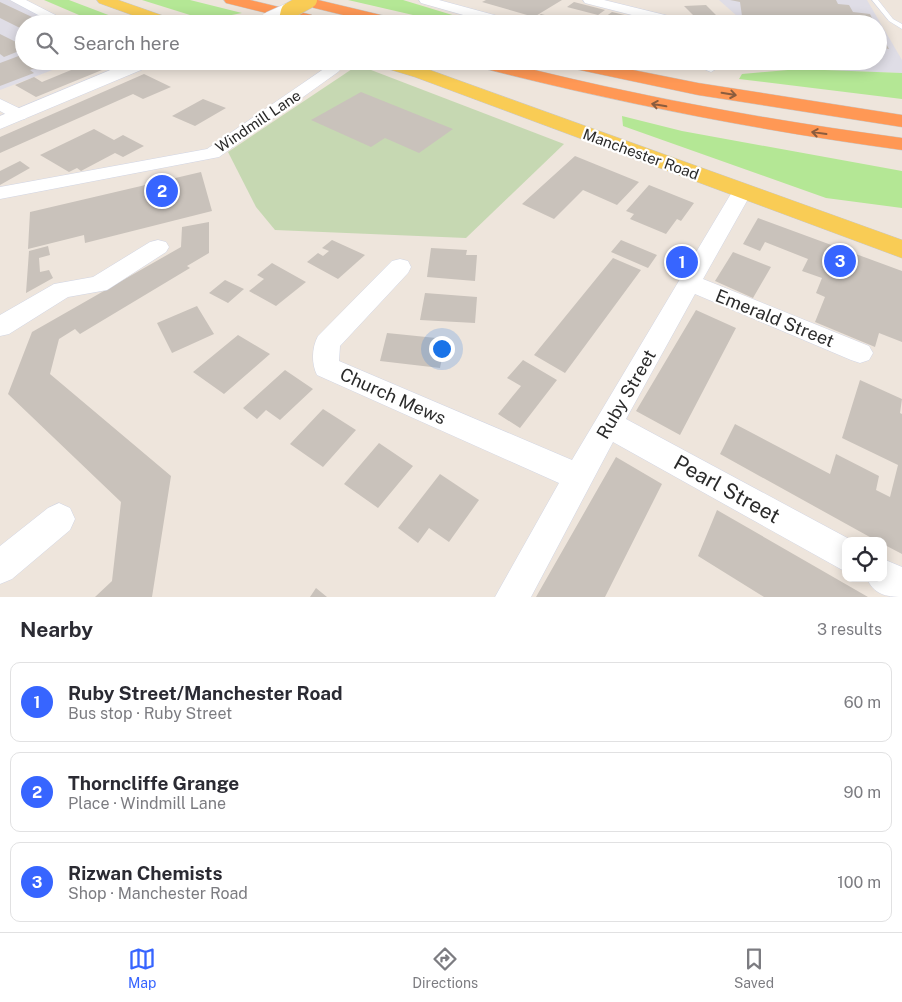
<!DOCTYPE html>
<meta charset="utf-8">
<style>
body{margin:0;font-family:"Public Sans",sans-serif;background:#f7f7f7;color:#2b2b33}
.controls{position:absolute;right:15px;bottom:15px;display:grid;overflow:hidden;border-radius:10px;box-shadow:0 2px 12px #0003}
.controls button{width:45px;height:45px;display:grid;place-items:center;padding:0;border:0;border-bottom:1px solid #e1e1e2;background:#fff;color:#2b2b33;font:25px sans-serif}
.you{position:absolute;left:441px;top:348px;width:18px;height:18px;margin:-12px;border:4px solid #fff;border-radius:50%;background:#1a73e8;box-shadow:0 0 0 8px #1a73e833}
.badge{display:grid;place-items:center;width:32px;height:32px;border-radius:50%;background:#3765ff;color:#fff;font-size:16px;font-weight:700}
.pin{position:absolute;translate:-50% -50%;border:2px solid #fff;box-shadow:0 1px 5px #0006}
.list{margin:0;padding:0;list-style:none}
h2{display:flex;justify-content:space-between;align-items:center;height:65px;margin:0;padding:0 20px;font-size:21px}
h2 small{font-size:16px;font-weight:400;color:#7c7c81}
.list li{display:grid;grid-template-columns:32px 1fr auto;gap:15px;align-items:center;box-sizing:border-box;height:80px;margin:0 10px 10px;padding:0 10px;border:1px solid #e1e1e2;border-radius:10px}
.list b{display:block;font-size:19px;white-space:nowrap}
.list p{margin:0;font-size:16px;white-space:nowrap;color:#7c7c81}
.list em{font-size:16px;font-style:normal;color:#7c7c81}
.icon{flex:none;width:28px;height:28px;fill:none;stroke:currentColor;stroke-width:2;stroke-linecap:round;stroke-linejoin:round}
.map{position:relative;flex:none;width:902px;height:597px;overflow:hidden}
.search{position:absolute;background:#fff;box-shadow:0 2px 12px #0003;left:15px;right:15px;top:15px;height:55px;display:flex;align-items:center;gap:12px;box-sizing:border-box;padding:0 18px;border-radius:28px;color:#7c7c81;font-size:19px}
.sheet{height:335px;background:#fff}
nav{display:flex;justify-content:space-around;align-items:center;box-sizing:border-box;height:70px;border-top:1px solid #e1e1e2;background:#fff;font-size:14px;color:#7c7c81}
nav a{display:grid;justify-items:center;gap:2px}
nav .on{color:#3765ff}
.map>svg:first-child{display:block}
.industrial{fill:#dfdde6}
.green{fill:#b4e795}
.cemetery{fill:#c6d8b2}
.building{fill:#c9c2bb}
.lines{fill:none;stroke-linecap:round;stroke-linejoin:round}
.service-casing{stroke:#d1d5e4;stroke-width:1}
.minor-casing{stroke:#d1d5e4;stroke-width:1}
.tertiary-casing{stroke:#d1d5e4;stroke-width:1}
.primary-casing{stroke:#c8c8c8;stroke-width:1}
.motorway-casing{stroke:#c8c8c8;stroke-width:1}
.service{fill:#fff;fill-rule:evenodd}
.minor{fill:#fff;fill-rule:evenodd}
.tertiary{fill:#fff;fill-rule:evenodd}
.primary{fill:#f9cc55;fill-rule:evenodd}
.motorway{fill:#ff9855;fill-rule:evenodd}
.tertiary-bridge-casing{stroke:#d1d5e4;stroke-width:17;stroke-linecap:butt}
.primary-bridge-casing{stroke:#c8c8c8;stroke-width:17;stroke-linecap:butt}
.tertiary-bridge{stroke:#fff;stroke-width:16}
.primary-bridge{stroke:#f9cc55;stroke-width:16}
.oneway{stroke:#8a5c3e}
.labels{text-anchor:middle;dominant-baseline:central;stroke-width:4.5;stroke-linejoin:round;paint-order:stroke}
.far-street-label{font-size:15px;fill:#2b2b2b;stroke:#fff}
.street-label{font-size:18px;fill:#2b2b2b;stroke:#fff}
.near-street-label{font-size:21px;fill:#2b2b2b;stroke:#fff}
</style>
<div class="map">
<svg width="902" height="597" viewBox="0 0 902 597">
<rect width="100%" height="100%" fill="#eee5dc"/>
<path class="industrial" d="M0 0H8L59 24H24V61H76L0 90Z
M719 0H867L902 60V73L799 69 790 61H878V24H746Z"/>
<path class="green" d="M44 0H69L132 24H100Z
M142 0H190L242 13 206 20Z
M348 0H403L482 24H452Z
M799 69 902 73V99L739 79 742 74Z
M622 116 682 131 902 171V208L826 198 623 126Z"/>
<path class="cemetery" d="M358 65 564 144 466 238 275 230 256 207 228 152Z"/>
<path class="building" d="M486 0H562L534 17 482 2Z
M730 0H836L838 4 849 5 853 12 870 14 875 24H817L742 16 740 2Z
M0 2 47 24H24V30L0 18Z
M574 2 605 10 598 15 567 7Z
M706 5 716 15H713L721 24H702L684 6Z
M612 12 645 20 649 24H631L605 17Z
M541 14 575 23V24L529 22Z
M878 29 889 49 878 47Z
M0 34 24 46V49L4 57 0 54Z
M24 54V61H68L55 66 49 63 30 70 34 73 0 86V63Z
M93 61H124L36 97 15 85 34 77 42 82Z
M144 74 171 87 143 99 133 94 0 153V137Z
M361 92 453 129 419 153 385 138 371 147 311 120Z
M203 99 226 108 195 126 172 116Z
M94 129 114 140 123 135 144 146 123 157 115 153 81 171 77 168 69 172 40 155Z
M575 156 639 182 617 205 583 190 554 219 522 204Z
M20 161 30 168 0 185V171Z
M201 172 212 211 85 243 84 235 28 249 30 212Z
M649 185 694 203 681 221 677 219 666 234 630 219 634 214 626 211Z
M758 218 902 271V342L879 333 875 347 815 322 825 297 816 293 822 278 802 271 808 259 765 242 760 251 743 244Z
M209 222V253L187 266 190 268 80 334 75 329 59 339 50 374 171 476 152 597H95L112 581 121 502 8 394 32 332 181 247 182 227Z
M332 240 365 255 338 279 307 262 318 253 323 256 329 251 322 248Z
M621 240 657 255 648 268 611 252Z
M48 246 50 255 39 258 40 272 49 270 53 278 26 293 29 251Z
M431 248 467 250 466 255H477L475 281 427 277Z
M733 252 771 267 753 298 715 281Z
M613 258 641 270 565 373 534 355Z
M272 263 306 282 276 306 249 291 264 279 257 275Z
M225 280 244 289 228 303 209 293Z
M425 293 477 297 475 323 420 320Z
M197 306 214 334 172 353 157 323Z
M696 310 736 328 680 435 636 411Z
M387 333 446 339 440 368 380 361Z
M238 335 270 354 224 394 193 372Z
M523 360 557 380 520 428 498 414 521 386 507 378Z
M285 370 313 389 280 420 266 410 257 419 243 408Z
M860 380 902 399 900 413 902 414V554L883 544V541H877L720 454 735 424 830 474 836 454 879 476 876 490 890 497 898 465 842 438Z
M323 409 356 430 323 467 290 444Z
M379 443 413 466 378 508 344 484Z
M616 457 662 484 605 597H536Z
M440 474 479 500 449 542 429 528 418 543 398 528Z
M717 510 868 597H764L698 556Z
M316 588 327 597H310Z"/>
<g class="lines">
<defs>
<path id="service" d="M872 0H878L893 19 902 24V29L889 21Z"/>
<path id="minor" d="M10 0H26L73 24H55Z
M419 0H439L516 21 518 24H495L421 3Z
M583 0H604L673 17 675 20 667 24 585 3Z
M698 61H714L719 67 711 72 706 70Z
M333 64 341 69 338 72 219 157 0 199V187L207 149 328 66Z
M0 99 25 111 27 115 25 119C15 121 9 116 0 111Z
M742 186 749 188 752 192 703 279 869 346 873 353 869 360 860 363 851 360 695 294 626 419 853 541H846V572L613 442 531 597H495L559 483 317 375C311 363 312 347 318 336L392 261 400 259 408 261 411 267 408 273 340 346 339 361 572 460 732 192 735 188Z
M158 240 166 242 169 247 166 252 107 290 68 297 9 334 0 336V315L54 284 93 277 150 242Z
M59 503 70 508 75 519 70 530 12 579 0 584V546L48 508Z
M883 559 902 567V597C886 597 873 594 867 578H883Z"/>
<path id="tertiary" d="M132 61H155L153 65 0 129V116Z"/>
<path id="primary" d="M97 0H118L178 21 180 24H157L99 3Z
M373 61H400L427 69 902 240V258L415 77 375 65Z"/>
<path id="motorway" d="M224 0H250L312 15 315 18 307 23 226 3Z
M292 0H318L406 21 408 24H380L294 3Z
M468 61H498C631 95 766 120 902 138V150C756 130 613 102 470 65Z
M553 61H588L698 83 902 115V127L698 95 561 66 555 65Z"/>
</defs>
<use href="#service" class="service-casing"/>
<use href="#minor" class="minor-casing"/>
<use href="#tertiary" class="tertiary-casing"/>
<use href="#primary" class="primary-casing"/>
<use href="#motorway" class="motorway-casing"/>
<use href="#service" class="service"/>
<use href="#minor" class="minor"/>
<use href="#tertiary" class="tertiary"/>
<use href="#primary" class="primary"/>
<use href="#motorway" class="motorway"/>
<defs>
<path id="tertiary-bridge" d="M269 20 289 11"/>
<path id="primary-bridge" d="M286 24 289 11 309 0"/>
</defs>
<use href="#tertiary-bridge" class="tertiary-bridge-casing"/>
<use href="#primary-bridge" class="primary-bridge-casing"/>
<use href="#tertiary-bridge" class="tertiary-bridge"/>
<use href="#primary-bridge" class="primary-bridge"/>
</g>
<defs><path id="oneway-shaft" d="M-6 0H5M1.5-3L5.5 0L1.5 3" fill="none" stroke-width="1.6" stroke-linecap="round" stroke-linejoin="round" transform="scale(1.25)"/></defs>
<g class="oneway">
<use href="#oneway-shaft" transform="translate(729 94) rotate(9)"/>
<use href="#oneway-shaft" transform="translate(659 105) rotate(-170)"/>
<use href="#oneway-shaft" transform="translate(819 133) rotate(-172)"/>
</g>
<g class="labels">
<g class="far-street-label">
<text transform="translate(258 121) rotate(-34)">Windmill Lane</text>
<text transform="translate(641 154) rotate(20)">Manchester Road</text>
</g>
<g class="street-label">
<text transform="translate(775 318) rotate(22)">Emerald Street</text>
<text transform="translate(626 394) rotate(-60)">Ruby Street</text>
<text transform="translate(393 396) rotate(24)">Church Mews</text>
</g>
<g class="near-street-label">
<text transform="translate(727 489) rotate(29)">Pearl Street</text>
</g>
</g>
</svg>
<div class="controls">
<button><svg class="icon" aria-label="locate" viewBox="0 0 24 24"><circle cx="12" cy="12" r="6"/><path d="M12 2v4M12 18v4M2 12h4M18 12h4"/></svg></button>
</div>
<div class="you"></div>
<div class="pin badge" style="left:682px;top:262px">1</div>
<div class="pin badge" style="left:162px;top:191px">2</div>
<div class="pin badge" style="left:840px;top:261px">3</div>
<div class="search"><svg class="icon" aria-label="search" viewBox="0 0 24 24"><circle cx="10" cy="10" r="6"/><path d="M15 15l6 6"/></svg>Search here</div>
</div>
<section class="sheet">
<h2>Nearby<small>3 results</small></h2>
<ul class="list">
<li><span class="badge">1</span><div><b>Ruby Street/Manchester Road</b><p>Bus stop · Ruby Street</p></div><em>60 m</em></li>
<li><span class="badge">2</span><div><b>Thorncliffe Grange</b><p>Place · Windmill Lane</p></div><em>90 m</em></li>
<li><span class="badge">3</span><div><b>Rizwan Chemists</b><p>Shop · Manchester Road</p></div><em>100 m</em></li>
</ul>
</section>
<nav>
<a class="on"><svg class="icon" aria-label="map" viewBox="0 0 24 24"><path d="M3 6l6-2 6 2 6-2v14l-6 2-6-2-6 2zM9 4v14M15 6v14"/></svg>Map</a>
<a><svg class="icon" aria-label="directions" viewBox="0 0 24 24"><path d="M12 3l9 9-9 9-9-9zM9 14v-3h6M13 9l2 2-2 2"/></svg>Directions</a>
<a><svg class="icon" aria-label="saved" viewBox="0 0 24 24"><path d="M7 4h10v16l-5-4-5 4z"/></svg>Saved</a>
</nav>
